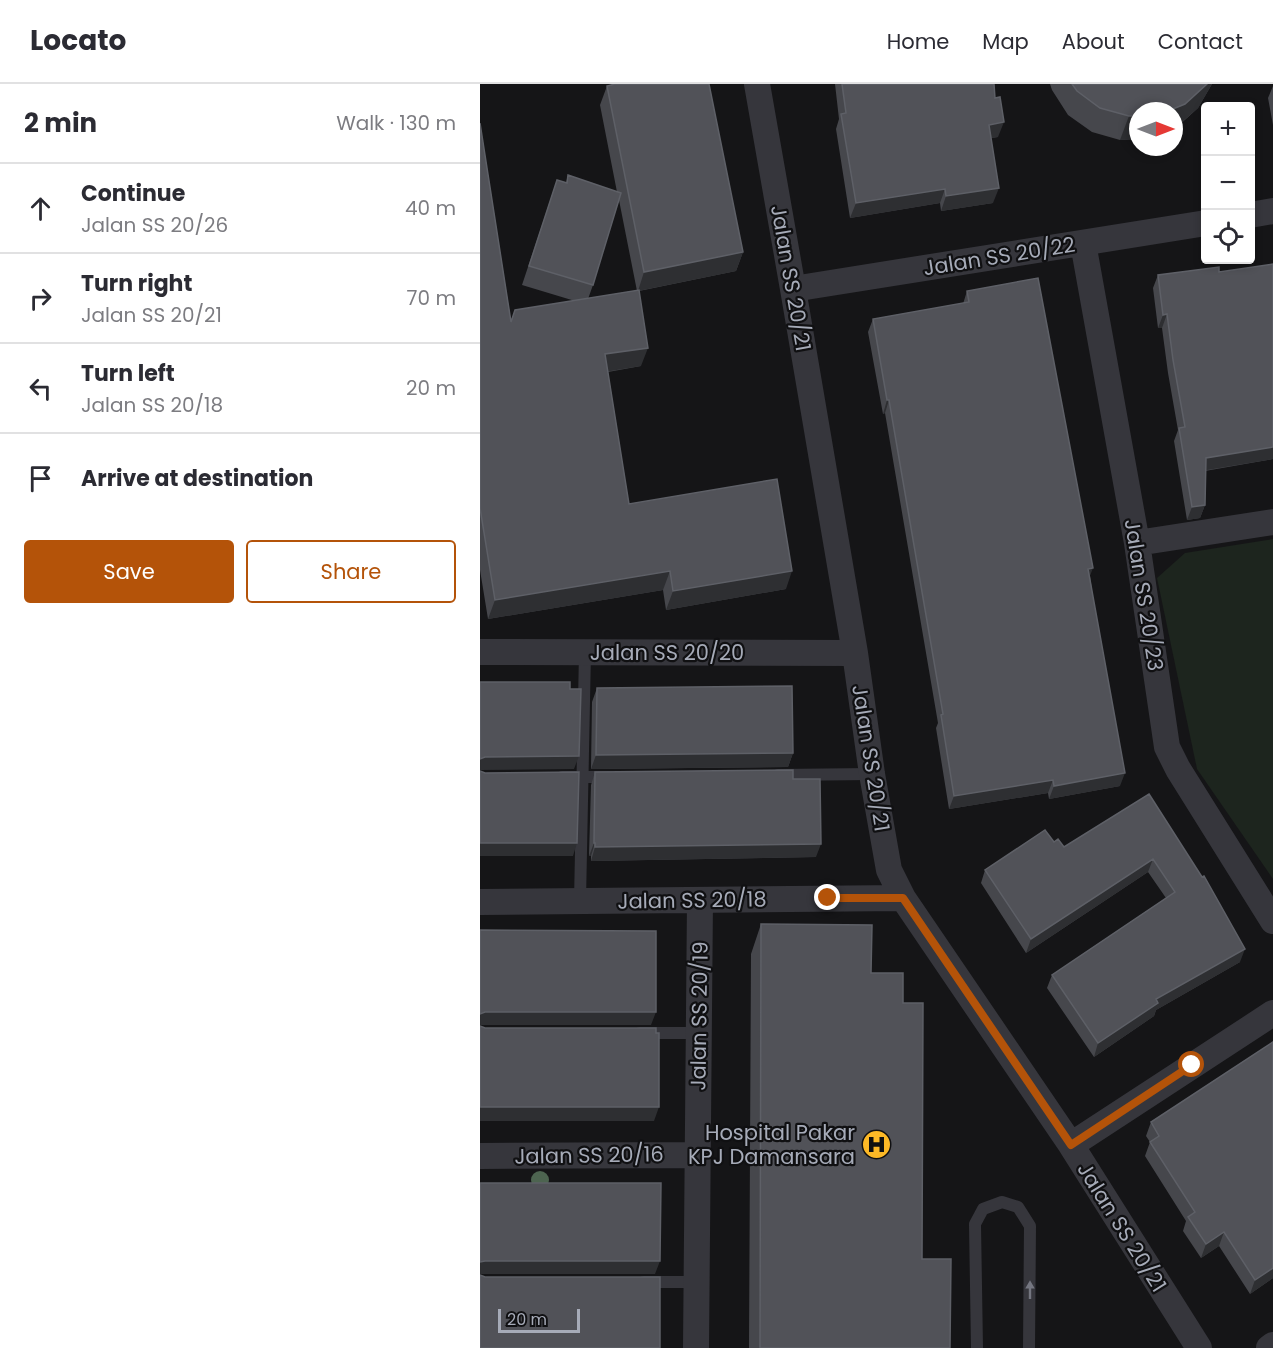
<!DOCTYPE html>
<meta charset="utf-8">
<style>
body{margin:0;font-family:Poppins,sans-serif;background:#f7f7f7;color:#2b2b33}
.controls{position:absolute;right:18px;top:18px;display:grid;overflow:hidden;border-radius:6px;box-shadow:0 3px 9px #0003}
.controls button{width:54px;height:54px;display:grid;place-items:center;padding:0;border:0;border-bottom:2px solid #e1e1e2;background:#fff;color:#2b2b33;font:30px sans-serif}
.compass{position:absolute;left:649px;top:18px;width:54px;height:54px;border-radius:50%;background:#fff;box-shadow:0 3px 9px #0003;rotate:90deg}
.scale{position:absolute;left:18px;bottom:15px;width:82px;box-sizing:border-box;padding-left:6px;border:3px solid #a6abb8;border-top:0;font-size:16px;line-height:21px;white-space:nowrap;color:#a6abb8;-webkit-text-stroke:4px #101012;paint-order:stroke}
.stop{position:absolute;width:18px;height:18px;margin:-14px;border:4px solid #b45309;border-radius:50%;background:#fff}
.stop.end{background:#b45309;border-color:#fff;box-shadow:0 2px 6px #0008}
.list{margin:0;padding:0;list-style:none}
h2{display:flex;justify-content:space-between;align-items:center;height:78px;margin:0;padding:0 24px;font-size:26px}
h2 small{font-size:20px;font-weight:400;color:#7c7c81}
.list li{display:grid;grid-template-columns:39px 1fr auto;gap:18px;align-items:center;box-sizing:border-box;height:90px;padding:0 24px;border-top:2px solid #e1e1e2}
.list b{display:block;font-size:22px;white-space:nowrap}
.list p{margin:0;font-size:20px;white-space:nowrap;color:#7c7c81}
.list em{font-size:20px;font-style:normal;color:#7c7c81}
.actions{display:flex;gap:12px;padding:18px 24px}
.actions a{flex:1;padding:14px 0;border:2px solid #b45309;border-radius:6px;text-align:center;font-size:21px;color:#b45309}
.actions .main{background:#b45309;color:#fff}
.icon{flex:none;width:33px;height:33px;fill:none;stroke:currentColor;stroke-width:2;stroke-linecap:round;stroke-linejoin:round}
.map{position:relative;flex:none;width:793px;height:1264px;overflow:hidden}
header{display:flex;align-items:center;gap:36px;box-sizing:border-box;height:84px;padding:0 30px;background:#fff;border-bottom:2px solid #e1e1e2}
header strong{font-size:28px}
nav{display:flex;gap:33px;margin-inline-start:auto;font-size:21px}
main{display:flex}
aside{flex:1;background:#fff}
.map>svg:first-child{display:block}
.green{fill:#1d251e}
.lines{fill:none;stroke-linecap:round;stroke-linejoin:round}
.lane{stroke:#36363c;stroke-width:12}
.street{stroke:#36363c;stroke-width:26}
.tree{fill:#4d6450}
.wall{fill:#46474c;fill-rule:evenodd}
.shaded-wall{fill:#2e2f32}
.building{fill:#515258;stroke:#5e6067;stroke-width:1.5}
.oneway{fill:#747680}
.route{stroke:#b45309;stroke-width:8}
.labels{text-anchor:middle;dominant-baseline:central;stroke-width:4.5;stroke-linejoin:round;paint-order:stroke}
.street-label{font-size:21px;fill:#a6abb8;stroke:#101012}
.poi-label{font-size:21px;fill:#a6abb8;stroke:#101012;text-anchor:end}
</style>
<header>
<strong>Locato</strong>
<nav><a>Home</a><a>Map</a><a>About</a><a>Contact</a></nav>
</header>
<main>
<aside>
<h2>2 min<small>Walk · 130 m</small></h2>
<ul class="list">
<li><svg class="icon" aria-label="ahead" viewBox="0 0 24 24"><path d="M12 20V5M6 11l6-6 6 6"/></svg><div><b>Continue</b><p>Jalan SS 20/26</p></div><em>40 m</em></li>
<li><svg class="icon" aria-label="right" viewBox="0 0 24 24"><path d="M7 20v-9h11M14 6l5 5-5 5"/></svg><div><b>Turn right</b><p>Jalan SS 20/21</p></div><em>70 m</em></li>
<li><svg class="icon" aria-label="left" viewBox="0 0 24 24"><path d="M17 20v-9H6M10 6l-5 5 5 5"/></svg><div><b>Turn left</b><p>Jalan SS 20/18</p></div><em>20 m</em></li>
<li><svg class="icon" aria-label="arrive" viewBox="0 0 24 24"><path d="M6 21V4h12l-3 4 3 4H6"/></svg><div><b>Arrive at destination</b></div></li>
</ul>
<div class="actions"><a class="main">Save</a><a>Share</a></div>
</aside>
<div class="map">
<svg width="793" height="1264" viewBox="0 0 793 1264">
<rect width="100%" height="100%" fill="#151517"/>
<path class="green" d="M793 455V795L717 685 677 494 705 469Z"/>
<g class="lines">
<path class="lane" d="M298 691 392 690
M82 693H128
M100 817 105 568
M160 949H219
M164 1198H216
M497 1264 495 1140 503 1125 522 1118 538 1123 550 1142 549 1264"/>
<path class="street" d="M277 0 313 205 375 569 392 690 409 786 423 814 591 1061 719 1264
M770 131 793 127
M603 159 657 459 687 663 698 685 793 837
M313 205 726 139
M657 459 793 438
M0 568 375 569
M0 818 423 814
M591 1061 793 929
M0 1072 217 1071
M216 1264 220 816
M789 1264 793 1261"/>
</g>
<circle class="tree" cx="60" cy="1096" r="9"/>
<path class="wall" d="M355 0H514L518 53 511 54 513 119 461 127 460 119 370 134 356 45 359 35Z
M570 0H732L718 24 696 44 658 27V55L640 56 612 48 588 31 572 6Z
M127 2 263 168 256 187 159 207 161 282 128 288 149 420 306 505 186 526 183 506 8 535 0 486V39L31 237 95 217 42 201 77 96 86 99 88 91 137 108 120 21ZM139 116 157 207 108 215 113 201Z
M793 2V41L788 14Z
M739 188 793 375 725 387V421L720 434 707 436 694 357 698 346 688 289 682 244H678L673 204 678 191Z
M487 207 610 492 640 702 569 715 568 709 469 725 456 644 458 639 405 329 403 330 388 248 393 235 483 220Z
M117 604 313 669 308 683 111 685 112 618Z
M115 688 313 695 336 773 111 777V772H109L111 701Z
M669 710 760 878 676 926 674 932 614 973 567 904 572 891 686 814 668 788 546 869 501 799 505 786 574 758 584 763Z
M281 840 391 889 423 919 442 1175 470 1264H269L271 870Z
M793 958V1194L770 1210 739 1162 721 1174 703 1147 706 1137 665 1072 670 1058 666 1052 671 1038Z"/>
<path class="shaded-wall" d="M727 0H732L718 24 694 45V27H688Z
M649 32H658V55L640 56Z
M524 38 518 53 503 55 509 41Z
M519 104 513 119 461 127 466 112Z
M465 105 460 119 370 134 376 119Z
M263 168 256 187 158 207 164 188Z
M687 230 682 244H678L683 231Z
M168 264 161 282 118 289 125 270Z
M407 316H409L405 329 403 330Z
M793 363V375L721 387 726 374Z
M725 421 720 434 707 436 712 423Z
M613 484 608 497V485Z
M190 487 183 506 8 535 15 516Z
M312 487 306 505 186 526 193 507Z
M313 669 308 683 111 685 116 671Z
M99 672 94 685 0 686V675L5 673Z
M645 689 640 702 569 715 574 702Z
M573 696 568 709 469 725 474 712Z
M0 759H97L93 772H0Z
M114 759H115L111 772H109Z
M341 760 336 773 111 777 115 763Z
M673 775 668 788 546 869 551 855Z
M765 865 760 878 676 926 674 932 614 973 618 959 676 915Z
M5 928H176L171 941H0V930Z
M0 1023H179L174 1037H0Z
M744 1148 739 1162 721 1174 726 1160Z
M5 1177H180L175 1190H0V1178Z
M793 1184V1194L770 1210 775 1196Z"/>
<path class="building" d="M135 0H229L263 168 164 188 127 2Z
M362 0H514L515 14 520 13 524 38 509 41 519 104 466 112 465 105 376 119 361 30 366 29Z
M592 0H727L705 20 688 27H658V32H649L620 24 597 7Z
M0 39 31 238 35 226 159 206 168 264 125 270 149 420 297 395 312 487 193 507 190 487 15 516 0 424Z
M88 91 141 109 113 201 49 182 77 96 87 99Z
M793 180V363L726 374 725 421 712 423 699 344 705 343 693 276 687 230 683 231 678 191 739 183V188Z
M558 194 613 484 608 485 645 689 574 702 573 696 474 712 461 631 463 630 409 316H407L393 235 489 218 487 207Z
M0 598H90V605H101L99 672 5 673 0 675Z
M312 602 313 669 116 671 117 604Z
M313 686V695H340L341 760 115 763V759H114L115 688Z
M0 687 5 689 99 688 97 759H0Z
M669 710 722 793 724 792 765 865 676 915 678 919 618 959 572 891 695 808 673 775 551 855 505 786 565 746 574 758 578 755 584 763Z
M281 840 392 841 391 889H423V919H443L442 1175H471L470 1264H280Z
M0 846 176 847V928H5L0 930Z
M0 942 5 944H176V949H179V1023H0Z
M793 958V1184L775 1196 744 1148 726 1160 708 1133 715 1128 670 1058 679 1052 671 1038Z
M0 1099H181L180 1177H5L0 1178Z
M0 1191 5 1193H180V1264H0Z"/>
<defs><path id="oneway-solid" d="M-6-.8H1V-3.2L6.5 0L1 3.2V.8H-6Z" transform="scale(1.5)"/></defs>
<use class="oneway" href="#oneway-solid" transform="translate(550 1206) rotate(-90)"/>
<g class="lines">
<path class="route" d="M348 814H423L591 1061 712 981"/>
</g>
<defs>
<symbol id="hospital-disc" viewBox="-11 -11 22 22"><circle r="9.5" fill="#fdb926" stroke="#101012"/><path d="M-5-5h3v3.5h4V-5h3V5h-3V1.5h-4V5h-3Z" fill="#111"/></symbol>
</defs>
<g fill-rule="evenodd">
<use href="#hospital-disc" x="380" y="1044" width="33" height="33"/>
</g>
<g class="labels">
<g class="street-label">
<text transform="translate(519 172) rotate(-9)">Jalan SS 20/22</text>
<text transform="translate(311 194) rotate(80)">Jalan SS 20/21</text>
<text transform="translate(664 511) rotate(81)">Jalan SS 20/23</text>
<text x="187" y="568">Jalan SS 20/20</text>
<text transform="translate(391 674) rotate(81)">Jalan SS 20/21</text>
<text transform="translate(212 816) rotate(-1)">Jalan SS 20/18</text>
<text transform="translate(219 932) rotate(-89)">Jalan SS 20/19</text>
<text transform="translate(109 1071) rotate(-1)">Jalan SS 20/16</text>
<text transform="translate(642 1143) rotate(58)">Jalan SS 20/21</text>
</g>
<g class="poi-label">
<text x="375" y="1048">Hospital Pakar<tspan x="375" dy="24">KPJ Damansara</tspan></text>
</g>
</g>
</svg>
<div class="controls">
<button>+</button>
<button>−</button>
<button><svg class="icon" aria-label="locate" viewBox="0 0 24 24"><circle cx="12" cy="12" r="6"/><path d="M12 2v4M12 18v4M2 12h4M18 12h4"/></svg></button>
</div>
<svg class="compass" viewBox="-18 -18 36 36"><path d="M0-13l5 13h-10z" fill="#e53935"/><path d="M0 13l5-13h-10z" fill="#7c7c81"/></svg>
<div class="scale">20 m</div>
<div class="stop" style="left:712px;top:981px"></div>
<div class="stop end" style="left:348px;top:814px"></div>
</div>
</main>
